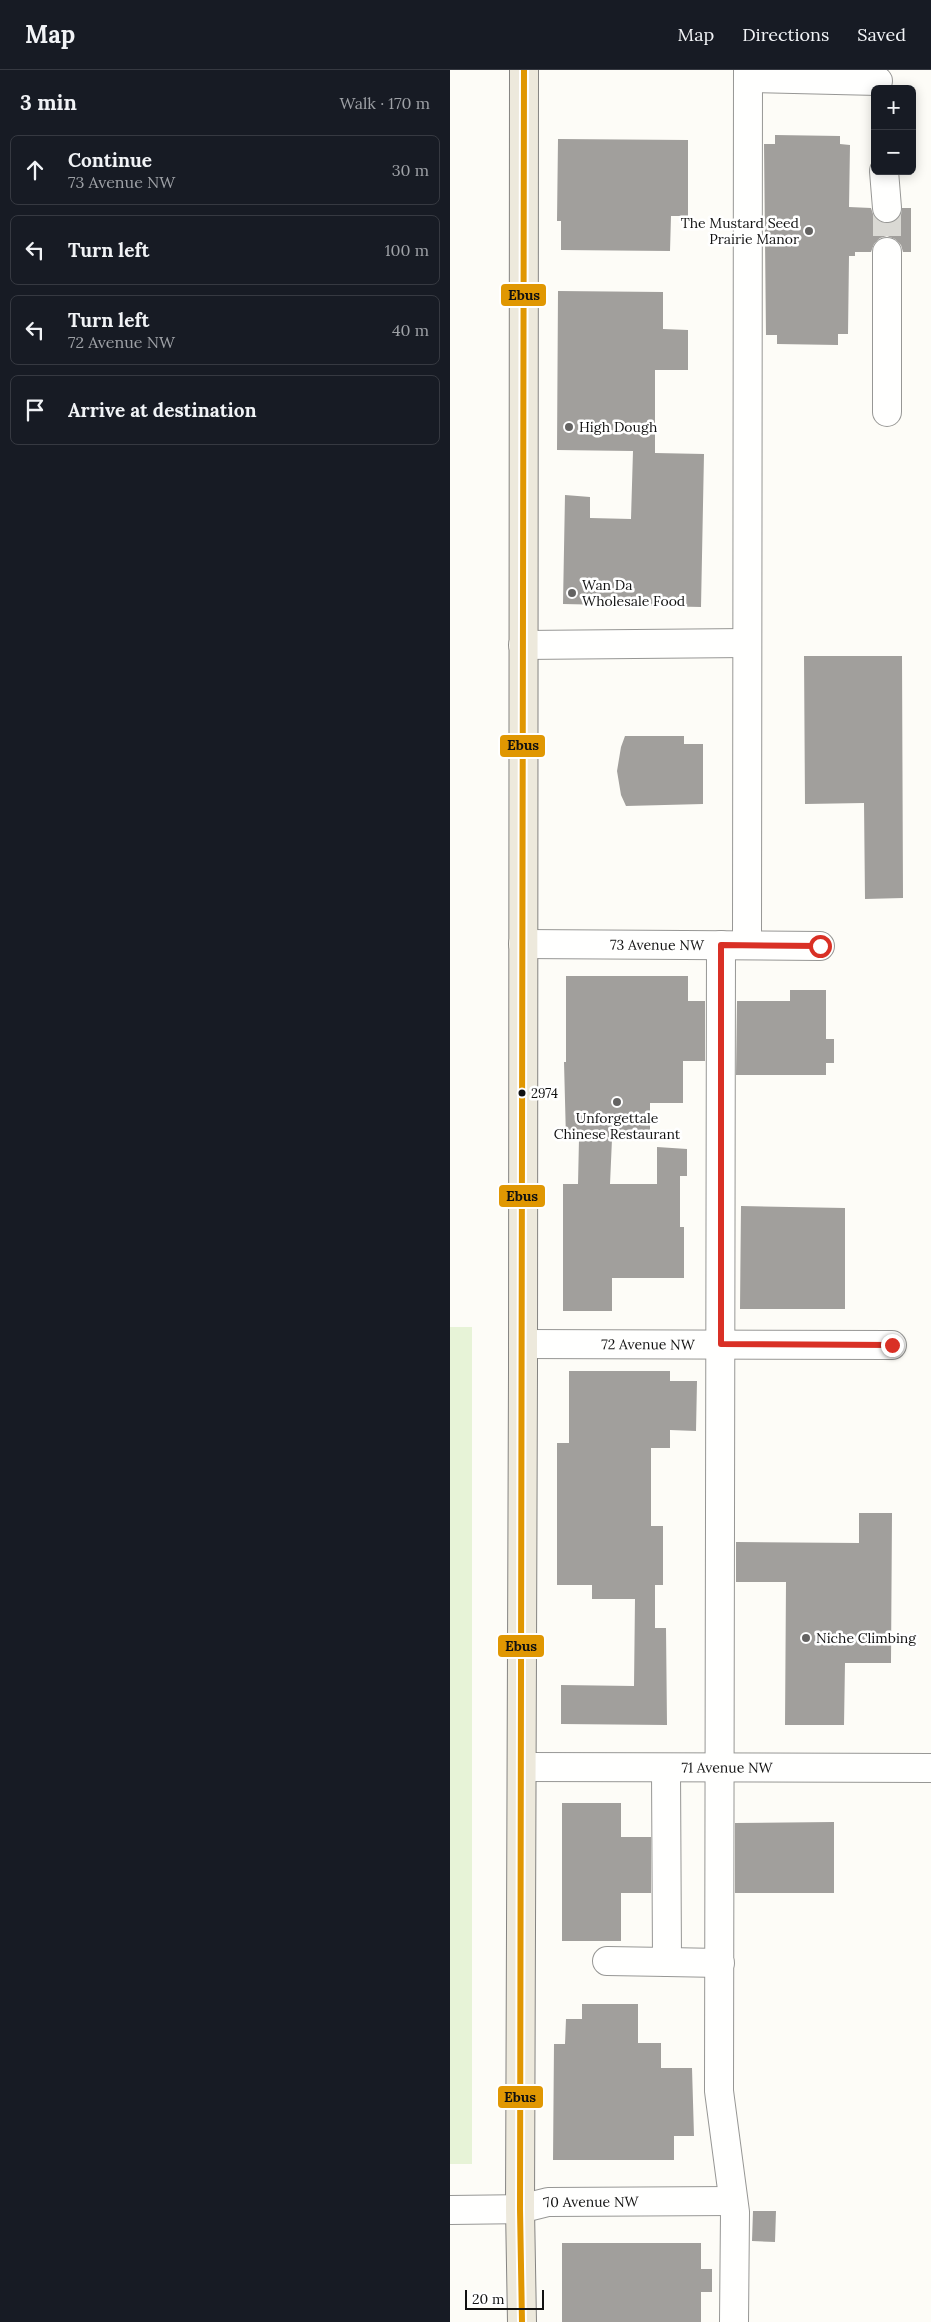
<!DOCTYPE html>
<meta charset="utf-8">
<style>
body{margin:0;font-family:Lora,serif;background:#242831;color:#f1f3f6}
.controls{position:absolute;right:15px;top:15px;display:grid;overflow:hidden;border-radius:8px;box-shadow:0 2px 12px #0003}
.controls button{width:45px;height:45px;display:grid;place-items:center;padding:0;border:0;border-bottom:1px solid #363941;background:#171b24;color:#f1f3f6;font:25px sans-serif}
.scale{position:absolute;left:15px;bottom:12px;width:79px;box-sizing:border-box;padding-left:5px;border:2px solid #111;border-top:0;font-size:14px;line-height:18px;white-space:nowrap;color:#111;-webkit-text-stroke:4px #fff;paint-order:stroke}
.stop{position:absolute;width:15px;height:15px;margin:-11px;border:4px solid #d93025;border-radius:50%;background:#fff}
.stop.end{background:#d93025;border-color:#fff;box-shadow:0 1px 5px #0008}
.list{margin:0;padding:0;list-style:none}
h2{display:flex;justify-content:space-between;align-items:center;height:65px;margin:0;padding:0 20px;font-size:21px}
h2 small{font-size:16px;font-weight:400;color:#9ea1a6}
.list li{display:grid;grid-template-columns:32px 1fr auto;gap:15px;align-items:center;box-sizing:border-box;height:70px;margin:0 10px 10px;padding:0 10px;border:1px solid #363941;border-radius:8px}
.list b{display:block;font-size:19px;white-space:nowrap}
.list p{margin:0;font-size:16px;white-space:nowrap;color:#9ea1a6}
.list em{font-size:16px;font-style:normal;color:#9ea1a6}
.icon{flex:none;width:28px;height:28px;fill:none;stroke:currentColor;stroke-width:2;stroke-linecap:round;stroke-linejoin:round}
.map{position:relative;flex:none;width:481px;height:2252px;overflow:hidden}
header{display:flex;align-items:center;gap:30px;box-sizing:border-box;height:70px;padding:0 25px;background:#171b24;border-bottom:1px solid #363941}
header strong{font-size:24px}
nav{display:flex;gap:28px;margin-inline-start:auto;font-size:18px}
main{display:flex}
aside{flex:1;background:#171b24}
.map>svg:first-child{display:block}
.green{fill:#e7f3d7}
.building{fill:#a19f9c}
.lines{fill:none;stroke-linecap:round;stroke-linejoin:round}
.minor-tunnel{stroke:#dad9d4;stroke-width:28;stroke-dasharray:28 14;stroke-linecap:butt}
.minor-casing{stroke:#979795;stroke-width:30}
.major-casing{stroke:#858482;stroke-width:30}
.minor{stroke:#fffffe;stroke-width:28}
.major{stroke:#ede9dc;stroke-width:28}
.bus-1-casing{stroke:#fff;stroke-width:10}
.bus-1{stroke:#e09702;stroke-width:6}
.route{stroke:#d93025;stroke-width:6}
.poi-dot{fill:#646362;stroke:#fff;stroke-width:2}
.bus-dot{fill:#111;stroke:#fff;stroke-width:2}
.labels{text-anchor:middle;dominant-baseline:central;stroke-width:5;stroke-linejoin:round;paint-order:stroke}
.bus-label{font-size:13px;fill:#111;stroke:#fff;text-anchor:start}
.poi-label{font-size:14px;fill:#111;stroke:#fff;text-anchor:start}
.street-label{font-size:14px;fill:#111;stroke:#fff}
.line-badge{stroke:#fff;stroke-width:2}
.pale-badge-label{font-size:14px;text-anchor:middle;font-weight:bold;fill:#111}
</style>
<header>
<strong>Map</strong>
<nav><a>Map</a><a>Directions</a><a>Saved</a></nav>
</header>
<main>
<aside>
<h2>3 min<small>Walk · 170 m</small></h2>
<ul class="list">
<li><svg class="icon" aria-label="ahead" viewBox="0 0 24 24"><path d="M12 20V5M6 11l6-6 6 6"/></svg><div><b>Continue</b><p>73 Avenue NW</p></div><em>30 m</em></li>
<li><svg class="icon" aria-label="left" viewBox="0 0 24 24"><path d="M17 20v-9H6M10 6l-5 5 5 5"/></svg><div><b>Turn left</b></div><em>100 m</em></li>
<li><svg class="icon" aria-label="left" viewBox="0 0 24 24"><path d="M17 20v-9H6M10 6l-5 5 5 5"/></svg><div><b>Turn left</b><p>72 Avenue NW</p></div><em>40 m</em></li>
<li><svg class="icon" aria-label="arrive" viewBox="0 0 24 24"><path d="M6 21V4h12l-3 4 3 4H6"/></svg><div><b>Arrive at destination</b></div></li>
</ul>
</aside>
<div class="map">
<svg width="481" height="2252" viewBox="0 0 481 2252">
<rect width="100%" height="100%" fill="#fdfcf7"/>
<path class="green" d="M0 1257H22V2094H0Z"/>
<path class="building" d="M325 65 390 66V74L400 75 399 137 421 138 424 147 431 152 438 154 446 151 451 145 452 138H461V182H453L451 175 445 169 437 166 430 168 424 174 421 182H405V186H399L398 264H388V275L327 274V265H316L314 74H325Z
M108 69 238 70V146H221L220 181 111 180V151H107Z
M108 221 213 222V259L238 260V300H205V383L254 384 251 537 113 534 115 425 140 427V448L181 449 183 381 107 380Z
M354 586H452L453 828 415 829 414 733 355 734Z
M175 666H234V674H253V734L176 736 171 725 167 701 171 677Z
M116 906H238V931H255V991H233V1033H200V1069H162L160 1114H207V1077L237 1079V1106H230V1157H234V1208H162V1241H113V1114H128L129 1069H116L114 992H116Z
M340 920H376V969H384V993H376V1005H286L287 931H340Z
M291 1136 395 1138V1239H290Z
M119 1301H220V1311H247L246 1361 220 1360V1378H201V1456H213V1515H205V1558H216L217 1655 111 1654V1615L184 1616 185 1529H142V1515H107V1373H119Z
M409 1443H442L441 1593H395L394 1655H335L336 1512H286V1472L409 1473Z
M112 1733H171V1767H201V1823H171V1871H112Z
M384 1752V1823H285V1753Z
M132 1934H188V1973H211V1998H242L244 2066H224V2090H103L104 1974H115L116 1949H132Z
M303 2141H326L325 2172 302 2171Z
M112 2173H251V2199H262V2222H251V2252H112Z"/>
<g class="lines">
<path class="minor-tunnel" d="M437 138V182"/>
<defs>
<g id="minor">
<path d="M298 8 428 11"/>
<path d="M434 101 437 138"/>
<path d="M437 182V342"/>
<path d="M73 575 297 573"/>
<path id="s1" d="M73 874 370 876"/>
<path d="M271 875 269 2021 285 2142 284 2252"/>
<path d="M297 875 298 0"/>
<path id="s2" d="M73 1274 442 1275"/>
<path id="s3" d="M72 1697 481 1698"/>
<path d="M157 1891 217 1892 216 1699"/>
<path d="M217 1892 270 1893"/>
<path id="s4" d="M0 2140 70 2139 98 2132 283 2131"/>
</g>
<path id="major" d="M72 2252 70 2139 73 1301 74 0"/>
</defs>
<use href="#minor" class="minor-casing"/>
<use href="#major" class="major-casing"/>
<use href="#minor" class="minor"/>
<use href="#major" class="major"/>
<defs>
<path id="bus-1" d="M72 2252 70 2139 74 0"/>
</defs>
<use href="#bus-1" class="bus-1-casing"/>
<use href="#bus-1" class="bus-1"/>
</g>
<g class="lines">
<path class="route" d="M370 876 271 875V1274L442 1275"/>
</g>
<g class="poi-dot">
<circle cx="359" cy="161" r="5"/>
<circle cx="119" cy="357" r="5"/>
<circle cx="122" cy="523" r="5"/>
<circle cx="167" cy="1032" r="5"/>
<circle cx="356" cy="1568" r="5"/>
</g>
<circle class="bus-dot" cx="72" cy="1023" r="4.5"/>
<g class="labels">
<g class="bus-label">
<text x="81" y="1023">2974</text>
</g>
<g class="poi-label">
<text x="349" y="153" text-anchor="end">The Mustard Seed<tspan x="349" dy="16">Prairie Manor</tspan></text>
<text x="129" y="357">High Dough</text>
<text x="132" y="515">Wan Da<tspan x="132" dy="16">Wholesale Food</tspan></text>
<text x="167" y="1048" text-anchor="middle">Unforgettale<tspan x="167" dy="16">Chinese Restaurant</tspan></text>
<text x="366" y="1568">Niche Climbing</text>
</g>
<g class="street-label">
<text stroke="none"><textPath href="#s1" startOffset="134">73 Avenue NW</textPath></text>
<text stroke="none"><textPath href="#s2" startOffset="125">72 Avenue NW</textPath></text>
<text stroke="none"><textPath href="#s3" startOffset="205">71 Avenue NW</textPath></text>
<text stroke="none"><textPath href="#s4" startOffset="142">70 Avenue NW</textPath></text>
</g>
</g>
<g class="line-badge">
<rect x="50" y="213" width="47" height="24" rx="5" fill="#e09702"/>
<rect x="49" y="664" width="47" height="24" rx="5" fill="#e09702"/>
<rect x="48" y="1114" width="48" height="24" rx="5" fill="#e09702"/>
<rect x="47" y="1564" width="48" height="24" rx="5" fill="#e09702"/>
<rect x="47" y="2015" width="47" height="24" rx="5" fill="#e09702"/>
</g>
<g class="pale-badge-label">
<text x="74" y="230">Ebus</text>
<text x="73" y="680">Ebus</text>
<text x="72" y="1131">Ebus</text>
<text x="71" y="1581">Ebus</text>
<text x="70" y="2032">Ebus</text>
</g>
</svg>
<div class="controls">
<button>+</button>
<button>−</button>
</div>
<div class="scale">20 m</div>
<div class="stop" style="left:370px;top:876px"></div>
<div class="stop end" style="left:442px;top:1275px"></div>
</div>
</main>
